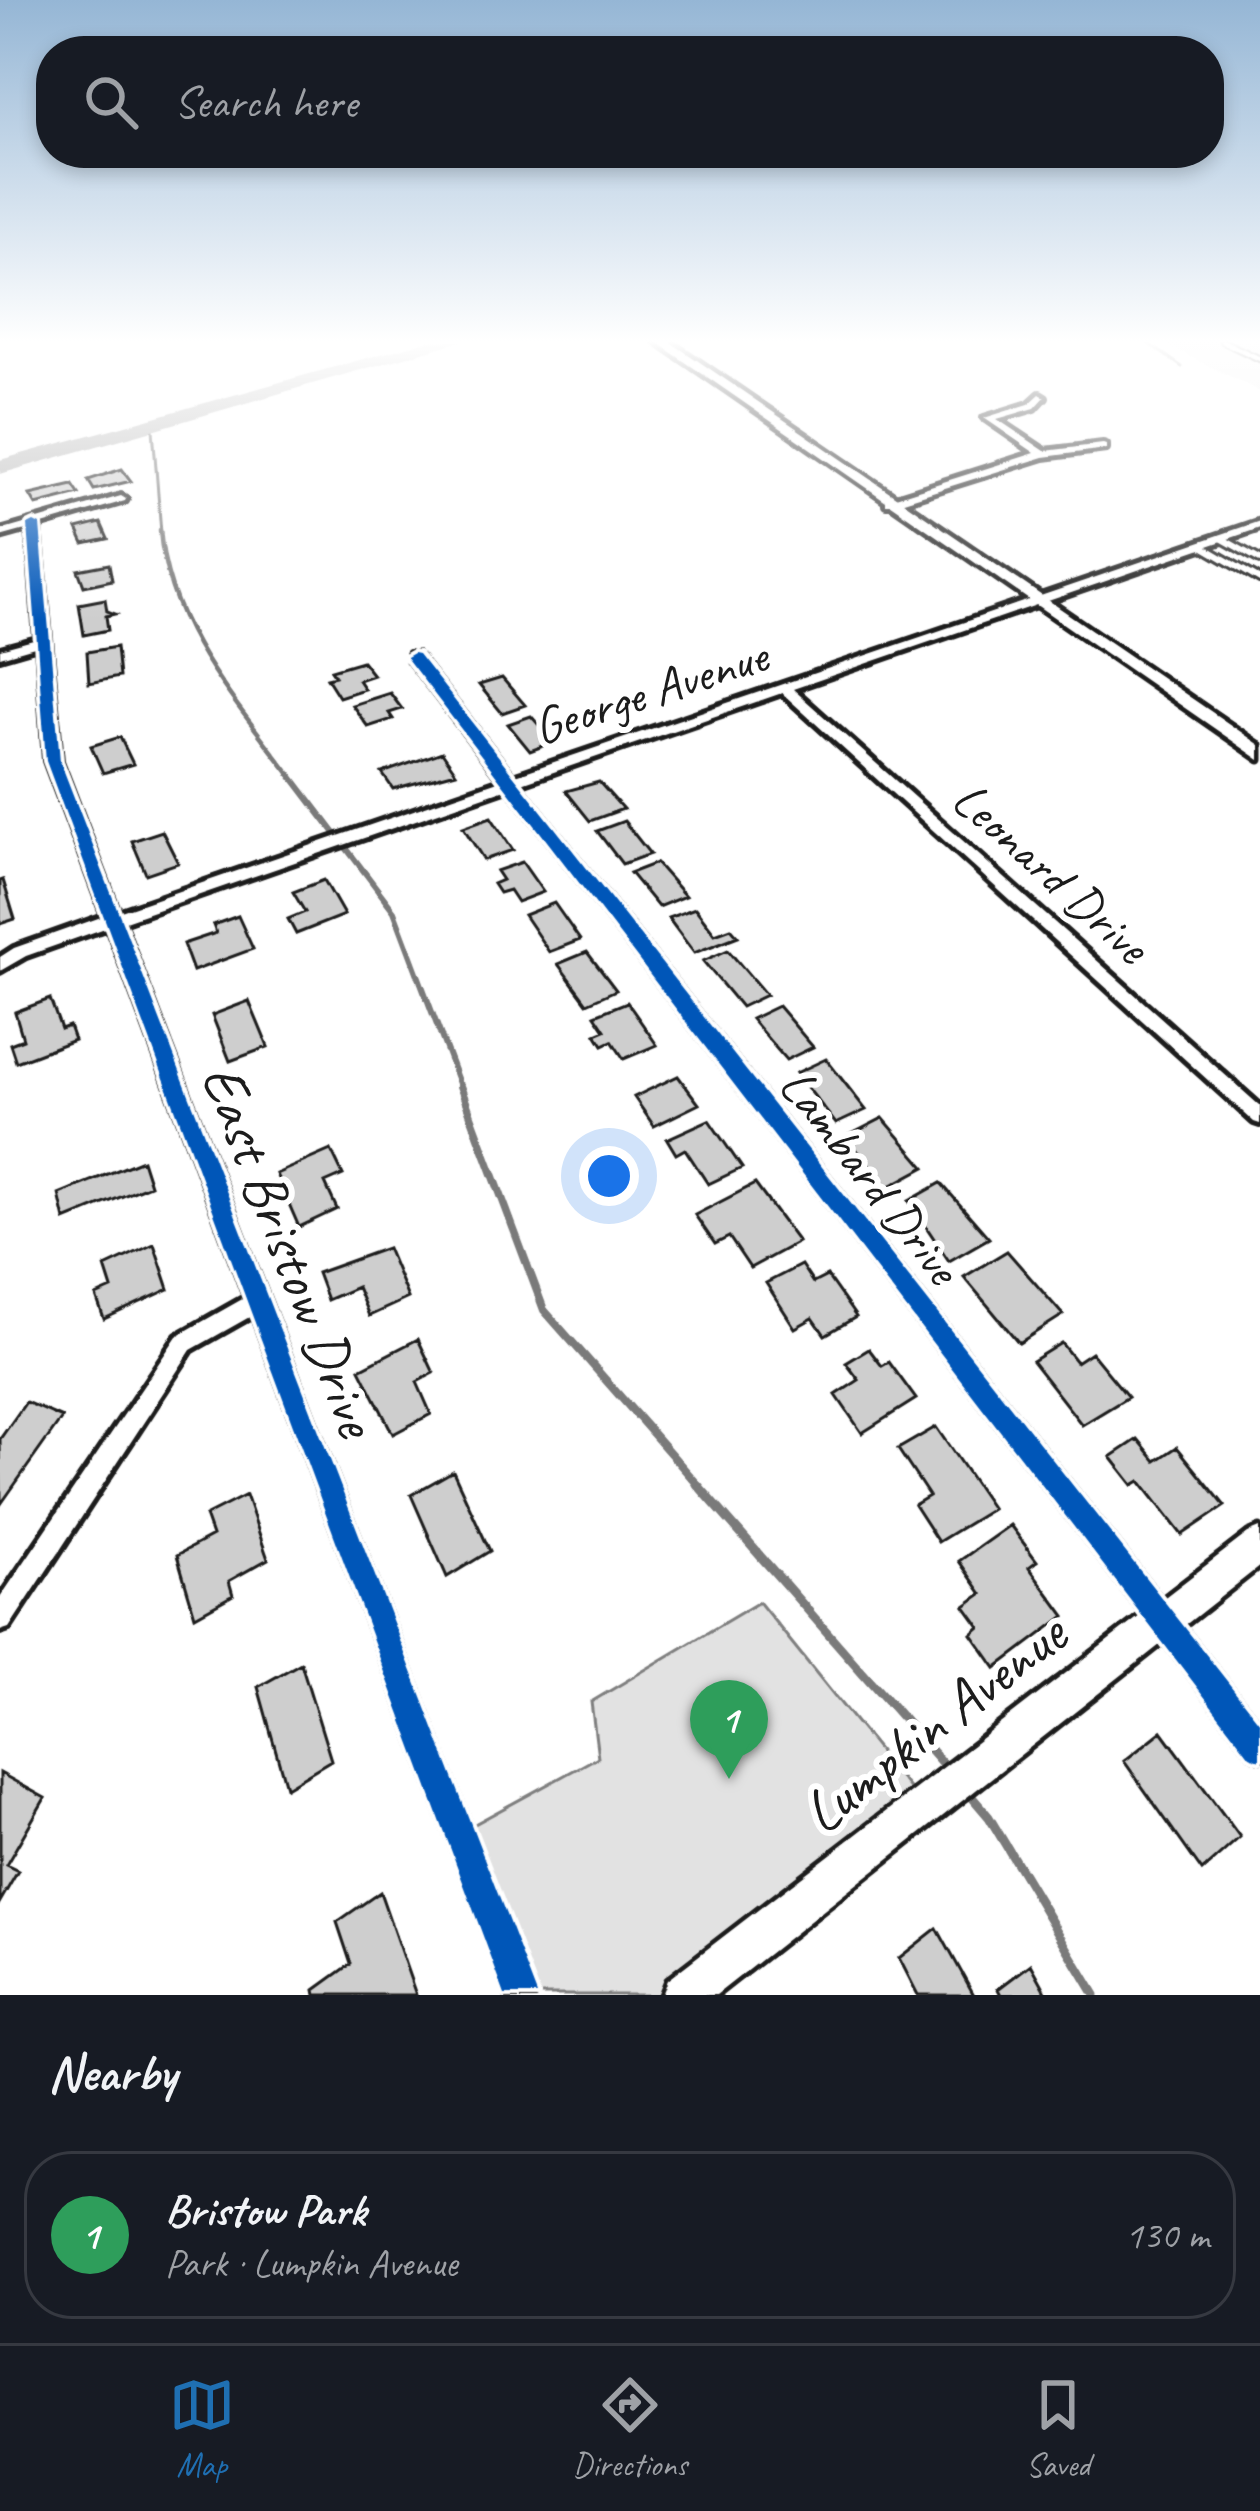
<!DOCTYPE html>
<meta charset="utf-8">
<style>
body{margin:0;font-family:Caveat,sans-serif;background:#242831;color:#f1f3f6}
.you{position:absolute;left:609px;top:1176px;width:42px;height:42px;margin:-30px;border:9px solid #fff;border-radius:50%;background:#1a73e8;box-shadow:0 0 0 18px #1a73e833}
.badge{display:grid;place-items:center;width:78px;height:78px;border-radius:50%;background:#1f6fb2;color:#fff;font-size:39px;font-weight:700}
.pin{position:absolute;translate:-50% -99px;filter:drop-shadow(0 3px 6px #0008)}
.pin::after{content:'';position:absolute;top:63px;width:42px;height:36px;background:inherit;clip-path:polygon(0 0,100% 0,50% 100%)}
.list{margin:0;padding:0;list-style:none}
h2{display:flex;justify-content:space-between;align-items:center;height:156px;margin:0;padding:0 48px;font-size:51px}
h2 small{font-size:39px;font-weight:400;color:#9ea1a6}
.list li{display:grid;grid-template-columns:78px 1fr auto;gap:36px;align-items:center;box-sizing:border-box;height:168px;margin:0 24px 24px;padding:0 24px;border:3px solid #363941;border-radius:48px}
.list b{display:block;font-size:45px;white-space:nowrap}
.list p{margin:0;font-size:39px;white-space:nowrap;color:#9ea1a6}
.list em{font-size:39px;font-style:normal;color:#9ea1a6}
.icon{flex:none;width:66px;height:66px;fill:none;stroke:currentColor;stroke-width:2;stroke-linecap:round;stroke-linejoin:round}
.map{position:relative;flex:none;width:1260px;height:1995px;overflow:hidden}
.search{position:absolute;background:#171b24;box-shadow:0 6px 18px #0003;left:36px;right:36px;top:36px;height:132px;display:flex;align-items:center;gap:30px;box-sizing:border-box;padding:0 42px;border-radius:48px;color:#9ea1a6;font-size:45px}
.sheet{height:348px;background:#171b24}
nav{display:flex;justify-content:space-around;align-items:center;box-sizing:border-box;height:168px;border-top:3px solid #363941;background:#171b24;font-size:33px;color:#9ea1a6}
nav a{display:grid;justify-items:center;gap:6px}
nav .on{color:#1f6fb2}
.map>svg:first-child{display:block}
.built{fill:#f0f0f0}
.green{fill:#e2e2e2;stroke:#7f7f7f;stroke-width:3}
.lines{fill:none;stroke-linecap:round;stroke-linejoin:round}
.stream-far4{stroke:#7a7a7a;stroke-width:3}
.stream-far3{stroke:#7a7a7a;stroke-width:4.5}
.stream-far2{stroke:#7a7a7a;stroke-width:6}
.stream-far1{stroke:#7a7a7a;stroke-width:8}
.stream{stroke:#7a7a7a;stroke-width:9}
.river{fill:#b8b8b8;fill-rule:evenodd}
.building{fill:#cecece;stroke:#1c1c1c;stroke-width:3}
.lane-far1-casing{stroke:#1c1c1c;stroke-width:9}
.lane-casing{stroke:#1c1c1c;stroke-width:12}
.street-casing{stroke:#1c1c1c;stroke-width:10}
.secondary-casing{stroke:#1c1c1c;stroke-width:9}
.lane-far1{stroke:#fff;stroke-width:4.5}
.lane{stroke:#fff;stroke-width:6}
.street{fill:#fff;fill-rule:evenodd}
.secondary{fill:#fff;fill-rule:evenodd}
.cycleway-casing{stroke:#fff;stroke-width:8}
.cycleway{fill:#0057b8;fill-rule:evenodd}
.labels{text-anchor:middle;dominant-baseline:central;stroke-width:12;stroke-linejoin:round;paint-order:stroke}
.street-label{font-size:51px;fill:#1c1c1c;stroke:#fff}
.near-street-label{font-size:60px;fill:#1c1c1c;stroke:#fff}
</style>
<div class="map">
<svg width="1260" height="1995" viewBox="0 0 1260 1995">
<rect width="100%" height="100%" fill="#fff"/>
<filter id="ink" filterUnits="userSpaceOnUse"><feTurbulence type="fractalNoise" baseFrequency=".00833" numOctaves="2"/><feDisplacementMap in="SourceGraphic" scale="24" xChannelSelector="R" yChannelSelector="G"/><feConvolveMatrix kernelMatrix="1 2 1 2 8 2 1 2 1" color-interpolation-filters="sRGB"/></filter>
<g filter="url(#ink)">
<path class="built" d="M1158 341H1260V392L1242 382Z"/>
<path class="green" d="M759 1602 920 1802 664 1995H521L460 1832 598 1757 591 1702Z"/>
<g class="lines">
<path class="stream-far4" d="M1145 341 1182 367
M153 429 161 533"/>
<path class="stream-far3" d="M160 530C168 629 235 701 292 777"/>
<path class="stream-far2" d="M290 774 394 911 461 1089"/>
<path class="stream-far1" d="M460 1086 544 1310 700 1487"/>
<path class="stream" d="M697 1484 949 1771
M966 1790 989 1817 1095 1995"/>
<path class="river" d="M428 341H461L0 474V460Z"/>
</g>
<path class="building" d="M122 469 131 481 94 490 88 480Z
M73 485 79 494 36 505 30 495Z
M101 523 108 539 84 544 77 529Z
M109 564 112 580 84 586 78 570Z
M105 599 107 611 115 614 106 616 108 630 84 635 79 604Z
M116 647 119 677 89 683 87 652Z
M362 661 373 675 358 680 364 689 339 697 327 678 335 676 331 670Z
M502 678 525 705 502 713 479 685Z
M390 693 402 709 389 713 393 719 368 727 352 705Z
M531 716 554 742 530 751 508 724Z
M120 737 133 764 103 773 91 746Z
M442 752 456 772 393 789 382 773Z
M599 782 623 809 590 821 566 791Z
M491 817 513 850 484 860 463 827Z
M624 821 650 854 622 864 597 831Z
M162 831 178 863 146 874 132 841Z
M522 862 543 892 517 902 509 890 499 893 493 884 502 880 496 871Z
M656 863 685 896 658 907 630 873Z
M3 880 15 919 0 924V881Z
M324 880 344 915 296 934 288 919 305 912 293 892Z
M554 903 580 940 549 952 524 915Z
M695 908 715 934 731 928 738 936 694 953 668 918Z
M238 916 253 949 193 971 183 944 216 933 213 925Z
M728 950 766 995 741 1007 703 961Z
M587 952 616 990 587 1003 558 964Z
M50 999 61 1029 69 1026 74 1040 16 1062 10 1044 23 1039 15 1012Z
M249 1001 268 1047 230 1061 212 1015Z
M627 1002 657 1045 624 1059 612 1041 603 1045 596 1034 605 1030 595 1015Z
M778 1006 813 1047 786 1060 751 1019Z
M826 1059 866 1110 836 1124 796 1073Z
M678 1076 699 1104 654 1126 634 1097Z
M883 1118 925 1167 888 1187 846 1137Z
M709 1120 742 1168 708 1184 685 1149 676 1154 667 1139Z
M331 1150 343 1175 325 1183 337 1209 299 1227 276 1174Z
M142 1160 150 1185 65 1220 59 1194Z
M941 1183 989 1238 949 1261 909 1201Z
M755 1184 798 1242 750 1268 729 1237 715 1244 695 1215Z
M154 1244 169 1289 104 1319 96 1296 112 1289 105 1267Z
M387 1248 408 1298 369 1316 357 1287 327 1300 317 1273Z
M1007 1251 1063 1315 1019 1343 964 1277Z
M801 1265 813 1283 827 1276 856 1317 825 1335 813 1318 795 1328 766 1283Z
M418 1339 434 1373 417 1382 431 1414 393 1434 360 1369Z
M1061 1343 1076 1362 1091 1352 1128 1397 1082 1425 1032 1361Z
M869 1349 882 1366 889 1362 916 1399 862 1433 836 1395 859 1380 846 1363Z
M26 1402 62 1418 1 1504 0 1439Z
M936 1427 992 1509 938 1542 914 1505 929 1496 898 1449Z
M1138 1439 1156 1461 1177 1447 1225 1506 1182 1535 1140 1481 1133 1485 1111 1457Z
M453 1471 490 1551 447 1577 411 1495Z
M246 1495 268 1559 229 1581 233 1595 195 1616 177 1555 212 1536 205 1516Z
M1010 1525 1037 1561 1029 1567 1065 1616 996 1668 972 1634 980 1627 965 1606 982 1594 959 1561Z
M301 1663 331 1760 286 1787 258 1687Z
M1162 1731 1240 1837 1202 1871 1124 1761Z
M0 1773 45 1798 6 1865 18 1871 0 1902Z
M380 1892 416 1995H316L315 1990 351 1964 337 1922Z
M937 1928 974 1995H918L899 1958Z
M1031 1964 1048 1995H1001L998 1989Z"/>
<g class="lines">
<defs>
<path id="lane-far1" d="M1222 341 1260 359"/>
<path id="lane" d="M1221 538 1260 560
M1202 546 1260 580"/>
<path id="street" d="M1040 394 1045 397 1035 408 997 419 1045 451 1103 444 1106 445V449L1044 457 894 504H886V500L1035 453 984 418 1029 404Z
M121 496 126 499 125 501 39 526 60 761 118 912 501 780 409 660V654H417L513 776 1260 521V528L793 689 1260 1106V1124L1254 1122 782 693 519 784 1260 1725V1759L1251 1755 508 788 122 922 535 1995H507L253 1315 191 1350 9 1628 0 1631V1598L177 1336 246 1297 108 927 26 956 0 971V957L14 948 104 916 46 761 38 646 0 657V649L37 639 29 529 0 537V531Z"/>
<path id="secondary" d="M655 341H669L1260 745V760Z
M1260 1528V1566L716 1995H661L667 1980 1248 1533Z"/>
</defs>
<use href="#lane-far1" class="lane-far1-casing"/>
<use href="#lane" class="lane-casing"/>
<use href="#street" class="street-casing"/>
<use href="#secondary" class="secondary-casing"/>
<use href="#lane-far1" class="lane-far1"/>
<use href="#lane" class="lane"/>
<use href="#street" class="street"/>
<use href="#secondary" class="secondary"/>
<defs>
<path id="cycleway" d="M34 522 40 525 60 761 537 1995H505L46 761 28 525Z
M413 653 418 654 1260 1723V1760L1250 1756 408 660 406 657Z"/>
</defs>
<use href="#cycleway" class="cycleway-casing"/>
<use href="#cycleway" class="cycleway"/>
</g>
</g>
<linearGradient id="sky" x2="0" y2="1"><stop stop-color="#95b6d5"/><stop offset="0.55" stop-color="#fff"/><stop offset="1" stop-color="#fff" stop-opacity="0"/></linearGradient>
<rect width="1260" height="620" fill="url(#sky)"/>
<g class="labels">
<g class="street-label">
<text transform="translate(650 691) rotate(-18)">George Avenue</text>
<text transform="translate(1051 872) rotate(42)">Leonard Drive</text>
<text transform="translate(870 1176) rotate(52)">Lambard Drive</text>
</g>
<g class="near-street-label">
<text transform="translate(290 1250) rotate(69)">East Bristow Drive</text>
<text transform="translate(934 1723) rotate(-38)">Lumpkin Avenue</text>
</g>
</g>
</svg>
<div class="you"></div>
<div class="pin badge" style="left:729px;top:1779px;background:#2e9e5b">1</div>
<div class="search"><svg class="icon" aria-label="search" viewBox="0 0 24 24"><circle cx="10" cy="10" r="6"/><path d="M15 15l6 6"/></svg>Search here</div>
</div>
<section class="sheet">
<h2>Nearby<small></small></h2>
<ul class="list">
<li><span class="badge" style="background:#2e9e5b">1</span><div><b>Bristow Park</b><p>Park · Lumpkin Avenue</p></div><em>130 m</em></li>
</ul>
</section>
<nav>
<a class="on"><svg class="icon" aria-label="map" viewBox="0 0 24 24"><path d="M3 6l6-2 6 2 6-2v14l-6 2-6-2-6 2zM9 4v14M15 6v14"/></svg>Map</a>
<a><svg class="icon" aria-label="directions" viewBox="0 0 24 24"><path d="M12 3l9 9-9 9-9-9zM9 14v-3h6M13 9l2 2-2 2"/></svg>Directions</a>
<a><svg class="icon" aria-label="saved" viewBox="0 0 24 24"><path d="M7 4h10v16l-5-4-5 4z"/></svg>Saved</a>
</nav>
